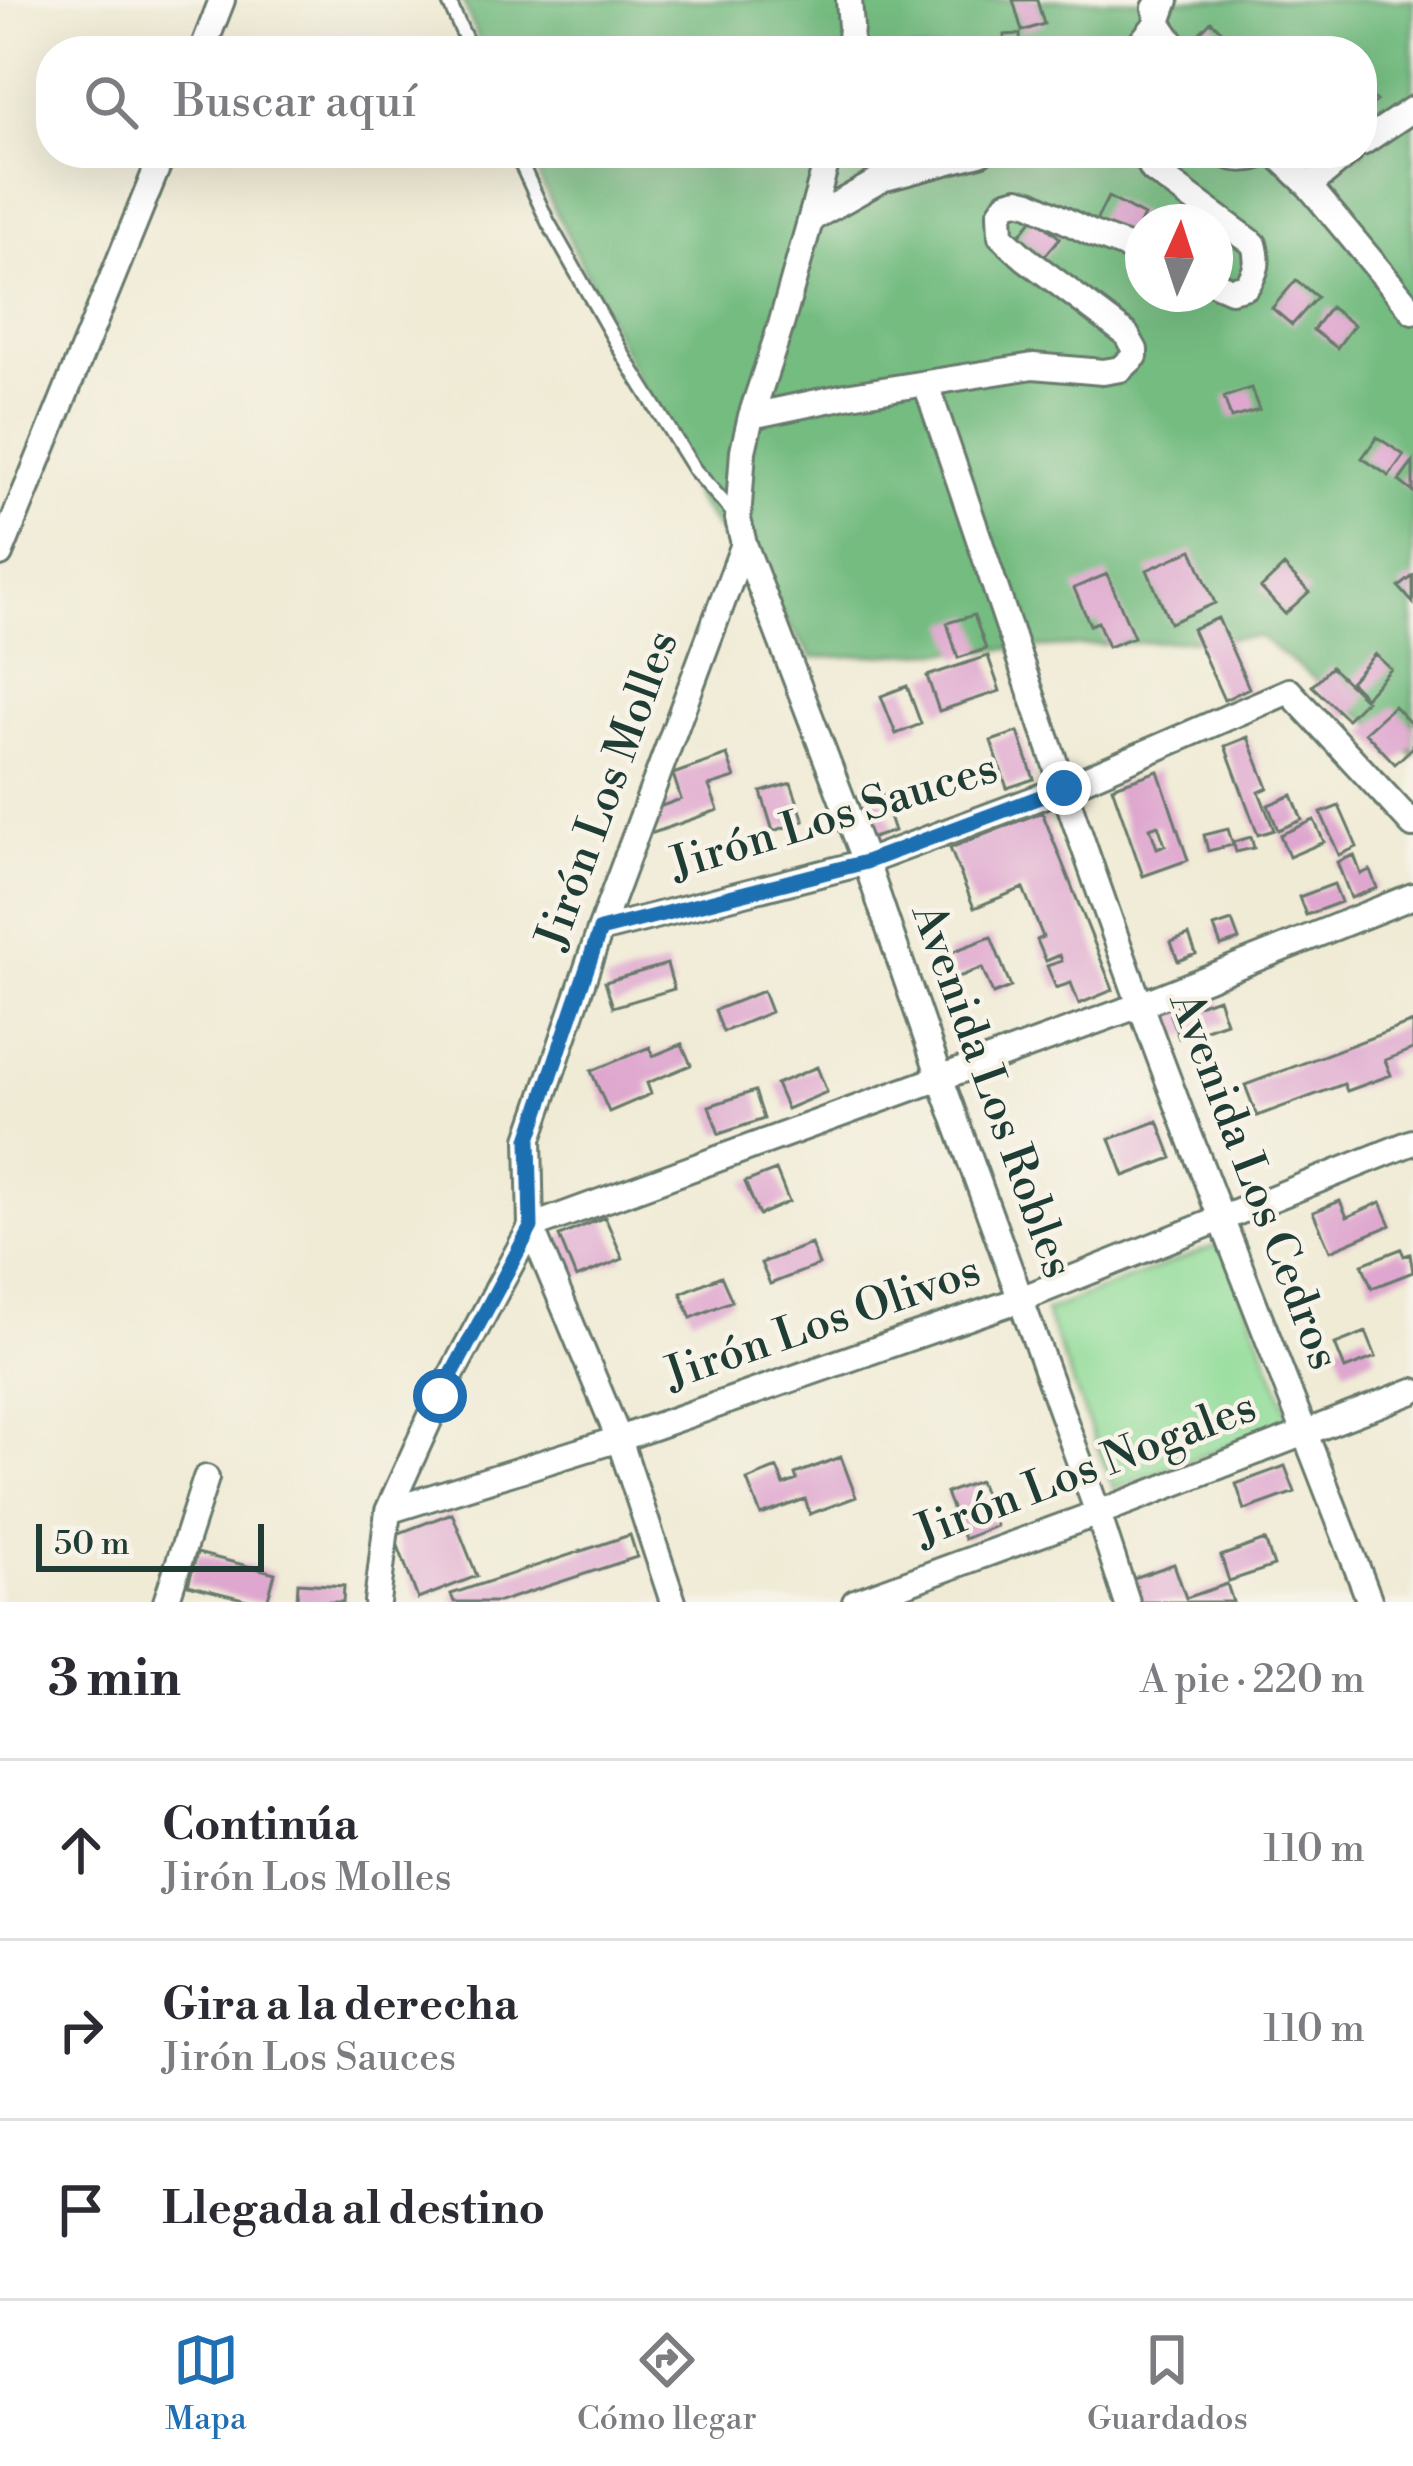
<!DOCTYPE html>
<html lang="es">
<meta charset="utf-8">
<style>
body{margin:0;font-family:"Libre Bodoni",serif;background:#f2f2f3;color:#2b2b33}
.compass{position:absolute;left:1125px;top:204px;width:108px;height:108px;border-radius:50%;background:#fff;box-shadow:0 12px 48px #0002;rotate:3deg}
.scale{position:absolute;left:36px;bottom:30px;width:228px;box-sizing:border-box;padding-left:12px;border:6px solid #1f3d34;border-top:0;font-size:33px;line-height:42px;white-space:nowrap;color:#1f3d34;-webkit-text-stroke:9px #f7f3e8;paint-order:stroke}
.stop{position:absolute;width:36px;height:36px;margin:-27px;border:9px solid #1f6fb2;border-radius:50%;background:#fff}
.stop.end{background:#1f6fb2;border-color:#fff;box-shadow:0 3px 12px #0008}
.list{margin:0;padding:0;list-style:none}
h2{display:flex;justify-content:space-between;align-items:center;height:156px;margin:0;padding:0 48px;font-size:51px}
h2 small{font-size:39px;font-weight:400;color:#7c7c81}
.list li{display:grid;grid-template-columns:78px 1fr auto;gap:36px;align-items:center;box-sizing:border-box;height:180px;padding:0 48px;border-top:3px solid #e1e1e2}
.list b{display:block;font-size:45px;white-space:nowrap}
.list p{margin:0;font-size:39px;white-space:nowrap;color:#7c7c81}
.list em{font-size:39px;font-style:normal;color:#7c7c81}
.icon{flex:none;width:66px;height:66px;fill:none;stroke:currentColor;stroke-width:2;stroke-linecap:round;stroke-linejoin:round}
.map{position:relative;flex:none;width:1413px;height:1602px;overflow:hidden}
.search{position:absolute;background:#fff;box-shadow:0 12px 48px #0002;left:36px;right:36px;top:36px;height:132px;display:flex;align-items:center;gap:30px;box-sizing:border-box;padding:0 42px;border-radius:48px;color:#7c7c81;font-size:45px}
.sheet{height:696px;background:#fff}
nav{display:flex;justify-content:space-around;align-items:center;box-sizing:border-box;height:168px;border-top:3px solid #e1e1e2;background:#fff;font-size:33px;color:#7c7c81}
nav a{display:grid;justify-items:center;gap:6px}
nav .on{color:#1f6fb2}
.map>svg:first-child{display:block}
.green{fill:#91dc99;stroke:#588c66;stroke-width:3}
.forest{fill:#74bc81;stroke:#4a7c5a;stroke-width:3;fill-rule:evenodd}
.building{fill:#dfa7cf;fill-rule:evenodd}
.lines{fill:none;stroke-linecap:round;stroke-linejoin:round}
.lane-casing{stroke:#687a6c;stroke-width:18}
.street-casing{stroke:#687a6c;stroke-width:30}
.lane{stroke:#fff;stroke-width:12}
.street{stroke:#fff;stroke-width:24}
.route{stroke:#1f6fb2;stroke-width:15}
.labels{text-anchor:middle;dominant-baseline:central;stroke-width:9;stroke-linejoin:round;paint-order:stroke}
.street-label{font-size:45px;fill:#1f3d34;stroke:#f7f3e8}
</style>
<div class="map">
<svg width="1413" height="1602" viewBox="0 0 1413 1602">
<rect width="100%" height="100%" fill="#f7f3e8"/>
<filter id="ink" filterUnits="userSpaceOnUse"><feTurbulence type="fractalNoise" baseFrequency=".00833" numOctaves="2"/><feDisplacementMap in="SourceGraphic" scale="24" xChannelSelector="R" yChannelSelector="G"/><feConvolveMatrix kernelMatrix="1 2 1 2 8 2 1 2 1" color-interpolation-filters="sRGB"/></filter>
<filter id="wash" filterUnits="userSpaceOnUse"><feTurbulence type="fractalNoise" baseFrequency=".004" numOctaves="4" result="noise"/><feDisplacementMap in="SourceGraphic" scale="48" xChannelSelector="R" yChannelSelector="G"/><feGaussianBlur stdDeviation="2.7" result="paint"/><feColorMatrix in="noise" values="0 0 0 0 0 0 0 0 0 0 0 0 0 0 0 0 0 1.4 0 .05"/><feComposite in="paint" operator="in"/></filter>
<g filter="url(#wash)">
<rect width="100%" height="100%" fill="#f0ebd5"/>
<path class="green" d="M1223 1243 1292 1422 1114 1489 1045 1311Z"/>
<path class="forest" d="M462 0H1413V755L1260 637 813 658 697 501 527 153H1362V51H483ZM1143 222H1215V294H1143Z"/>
<g id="blocks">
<path class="building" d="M1013 0H1037L1044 24 1022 31Z
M1211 21 1237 45 1231 51H1205L1193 40Z
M1020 34 1021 51H1004V35Z
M1362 87 1376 101 1362 115Z
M1108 197 1144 216 1132 239 1096 221Z
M1034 217 1060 238 1044 257 1019 236Z
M1296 280 1317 297 1292 325 1272 308Z
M1330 307 1354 325 1337 348 1313 330Z
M1251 388 1259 410 1231 418 1224 397Z
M1377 437 1404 455 1389 476 1362 458Z
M1413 462V492L1399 481Z
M1192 550 1215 603 1170 623 1147 570Z
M1284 566 1309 592 1285 614 1261 588Z
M1107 574 1134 637 1108 647 1098 622 1090 625 1074 588Z
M1413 576V603L1399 587Z
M974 615 986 649 958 658 947 623Z
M1218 618 1249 688 1224 700 1192 629Z
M1375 654 1391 669 1365 697 1350 682Z
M988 656 1000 691 939 711 927 676Z
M1331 667 1366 700 1347 719 1312 686Z
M907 686 921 724 896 734 881 696Z
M1394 706 1413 726V747L1395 764 1365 732Z
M1018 732 1034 779 1007 788 991 741Z
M1248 737 1268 788 1259 792 1274 830 1258 835 1225 746Z
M727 755 735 778 709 786 718 810 653 833 645 812 681 799 673 774Z
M1158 771 1188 860 1143 876 1112 787ZM1158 825 1165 845 1157 848 1150 828Z
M791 783 804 821 773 831 761 792Z
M882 795 894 831 860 842 848 806Z
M1292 795 1302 820 1278 830 1268 805Z
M1339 806 1357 847 1339 855 1321 813Z
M1042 812 1113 990 1079 1004 1071 983 1056 988 1047 966 1062 961 1060 955 1046 961 1037 940 1043 937 1023 888 974 908 950 848Z
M1314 820 1324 842 1289 857 1280 835Z
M1228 829 1233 845 1208 851 1204 835Z
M1251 837 1254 848 1236 852 1233 842Z
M1354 855 1361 874 1370 870 1377 888 1351 898 1337 862Z
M1334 884 1341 902 1306 915 1299 897Z
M1232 921 1239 940 1221 946 1214 927Z
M1189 935 1196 954 1178 961 1171 942Z
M991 937 1011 987 993 994 982 968 956 978 946 954Z
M667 964 674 989 613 1007 605 982Z
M763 991 771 1012 723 1032 715 1010Z
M1218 998 1226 1022 1179 1038 1170 1015Z
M1413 1022V1049L1385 1060 1391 1075 1347 1091 1344 1084 1257 1116 1245 1085Z
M682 1044 691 1065 647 1083 651 1094 609 1112 591 1071 650 1047 653 1056Z
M817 1067 827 1092 787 1109 776 1084Z
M755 1091 764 1119 719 1134 709 1106Z
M1158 1121 1172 1158 1124 1176 1110 1139Z
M776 1170 789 1202 759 1215 745 1182Z
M1340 1201 1347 1217 1381 1202 1391 1225 1330 1251 1313 1212Z
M605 1217 623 1259 576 1278 559 1236Z
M811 1244 819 1265 770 1284 761 1263Z
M1401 1249 1404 1256 1410 1254 1413 1272 1372 1288 1362 1264Z
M721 1276 732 1301 691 1318 681 1293Z
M1366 1332 1376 1357 1345 1369 1335 1344Z
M841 1457 856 1497 810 1514 805 1499 761 1515 747 1480 777 1468 784 1485 797 1480 795 1474Z
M1285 1466 1295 1492 1245 1510 1236 1484Z
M979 1481 996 1526 964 1539 946 1493Z
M452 1513 477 1576 418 1599 394 1535Z
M630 1535 637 1557 499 1602H454L451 1594Z
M1265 1540 1274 1566 1229 1581 1221 1556Z
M197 1553 275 1573 267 1602H255L188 1585Z
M1174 1564 1186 1598 1227 1584 1233 1602H1139L1131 1579Z
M298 1583 344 1586 343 1602H297Z"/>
</g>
</g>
<g filter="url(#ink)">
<use href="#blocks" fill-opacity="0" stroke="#687a6c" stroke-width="3"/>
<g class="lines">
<defs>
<path id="lane" d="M448 0 471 51
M516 153 548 222 625 358 694 469 735 515"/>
<path id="street" d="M849 0 851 27 849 51
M1155 8 1158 22 1178 51
M202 51 222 0
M1134 51 1158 22 1166 0
M1362 143 1413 109
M829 153 781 325 751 416 743 451 738 519 744 544 866 862 940 1077 1098 1513 1127 1602
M1148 153 1147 159 1153 170 1254 244C1259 262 1257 270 1247 286L1231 290 1215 283
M1222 153C1235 161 1253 160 1265 153
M1275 153 1309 186 1413 311
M1309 186 1349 153
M811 219 882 179 980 153
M926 384C998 592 1066 803 1142 1010 1215 1208 1295 1404 1370 1602
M751 416 851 395 1033 366 1103 372 1121 369 1135 356V350L1126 334 1025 258 1001 236 1000 213 1007 203 1018 200 1030 203 1093 234 1143 253
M0 554 163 153
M600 930 866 862 1064 788 1289 691 1413 825
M388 1511 619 1439 1021 1299 1413 1142
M166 1602 206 1478
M377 1602 388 1511 440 1396 531 1227 529 1139 600 930 744 544
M673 1602 619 1439 531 1227 1140 1005 1413 896
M855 1602 1098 1513 1413 1391"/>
</defs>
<use href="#lane" class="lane-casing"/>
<use href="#street" class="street-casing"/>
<use href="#lane" class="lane"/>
<use href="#street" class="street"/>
</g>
</g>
<g class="lines" filter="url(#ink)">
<path class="route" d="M440 1396 531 1227 529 1139 600 930 866 862 1064 788"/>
</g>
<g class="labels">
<g class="street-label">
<text transform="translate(608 790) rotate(-70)">Jirón Los Molles</text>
<text transform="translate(834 817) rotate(-17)">Jirón Los Sauces</text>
<text transform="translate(992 1091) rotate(70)">Avenida Los Robles</text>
<text transform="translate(1254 1181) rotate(69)">Avenida Los Cedros</text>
<text transform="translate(823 1323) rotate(-19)">Jirón Los Olivos</text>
<text transform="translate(1086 1470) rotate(-21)">Jirón Los Nogales</text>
</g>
</g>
</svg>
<svg class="compass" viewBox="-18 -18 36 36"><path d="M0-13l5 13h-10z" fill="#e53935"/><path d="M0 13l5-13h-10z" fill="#7c7c81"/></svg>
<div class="scale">50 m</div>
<div class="stop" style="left:440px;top:1396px"></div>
<div class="stop end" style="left:1064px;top:788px"></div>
<div class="search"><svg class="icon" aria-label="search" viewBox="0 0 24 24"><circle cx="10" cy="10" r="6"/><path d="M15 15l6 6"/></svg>Buscar aquí</div>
</div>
<section class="sheet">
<h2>3 min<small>A pie · 220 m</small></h2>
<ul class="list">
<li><svg class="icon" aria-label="ahead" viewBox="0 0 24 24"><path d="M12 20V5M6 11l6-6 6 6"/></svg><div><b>Continúa</b><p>Jirón Los Molles</p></div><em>110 m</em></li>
<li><svg class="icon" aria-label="right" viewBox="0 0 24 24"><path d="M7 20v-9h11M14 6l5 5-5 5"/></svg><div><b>Gira a la derecha</b><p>Jirón Los Sauces</p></div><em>110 m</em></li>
<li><svg class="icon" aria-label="arrive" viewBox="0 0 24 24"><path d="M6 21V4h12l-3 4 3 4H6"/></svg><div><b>Llegada al destino</b></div></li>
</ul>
</section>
<nav>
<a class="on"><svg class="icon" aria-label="map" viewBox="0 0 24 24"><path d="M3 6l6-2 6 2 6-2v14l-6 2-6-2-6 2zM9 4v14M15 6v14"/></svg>Mapa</a>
<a><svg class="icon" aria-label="directions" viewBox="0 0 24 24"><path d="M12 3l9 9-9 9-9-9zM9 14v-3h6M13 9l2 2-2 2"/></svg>Cómo llegar</a>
<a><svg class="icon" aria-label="saved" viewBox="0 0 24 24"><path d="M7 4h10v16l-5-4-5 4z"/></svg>Guardados</a>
</nav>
